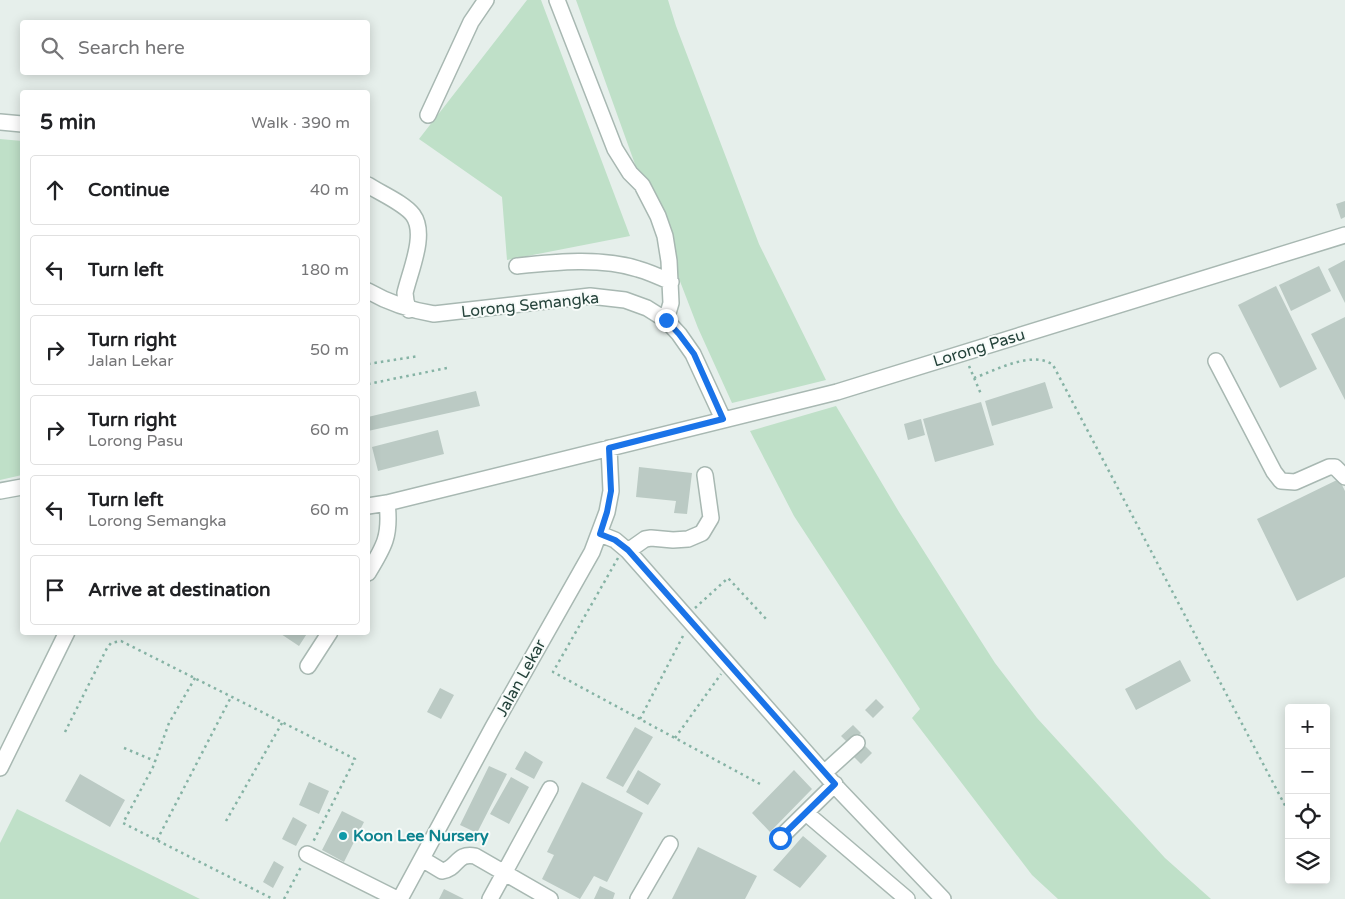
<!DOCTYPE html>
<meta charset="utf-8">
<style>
body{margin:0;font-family:"Varela Round",sans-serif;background:#f2f2f2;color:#202124}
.controls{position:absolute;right:15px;bottom:15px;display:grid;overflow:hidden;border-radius:5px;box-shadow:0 2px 12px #0003}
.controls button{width:45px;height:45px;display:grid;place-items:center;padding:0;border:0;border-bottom:1px solid #e0e0e0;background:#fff;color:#202124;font:25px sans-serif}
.stop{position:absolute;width:15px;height:15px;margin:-11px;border:4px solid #1a73e8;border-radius:50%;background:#fff}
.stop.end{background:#1a73e8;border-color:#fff;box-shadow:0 1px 5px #0008}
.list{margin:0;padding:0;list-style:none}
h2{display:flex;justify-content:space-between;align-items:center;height:65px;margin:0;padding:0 20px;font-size:21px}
h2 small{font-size:16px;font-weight:400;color:#757577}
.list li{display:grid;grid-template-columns:32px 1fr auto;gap:15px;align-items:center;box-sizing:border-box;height:70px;margin:0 10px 10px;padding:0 10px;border:1px solid #e0e0e0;border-radius:5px}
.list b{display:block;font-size:19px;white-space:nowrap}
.list p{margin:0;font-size:16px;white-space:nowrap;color:#757577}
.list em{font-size:16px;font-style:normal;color:#757577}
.icon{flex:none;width:28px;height:28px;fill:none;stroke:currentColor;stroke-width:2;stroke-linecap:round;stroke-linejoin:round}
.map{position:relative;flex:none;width:1345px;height:899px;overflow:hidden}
.search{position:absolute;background:#fff;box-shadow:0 2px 12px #0003;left:20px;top:20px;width:350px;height:55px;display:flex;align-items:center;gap:12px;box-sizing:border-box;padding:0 18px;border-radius:5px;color:#757577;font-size:19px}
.panel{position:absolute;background:#fff;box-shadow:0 2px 12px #0003;left:20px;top:90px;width:350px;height:545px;border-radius:5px}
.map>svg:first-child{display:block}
.green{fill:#bfe0c8}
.building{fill:#bbcac4}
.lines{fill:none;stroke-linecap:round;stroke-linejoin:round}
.minor-casing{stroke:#a8b8b2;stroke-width:18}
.path{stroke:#86b3a5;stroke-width:2.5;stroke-dasharray:2.5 4;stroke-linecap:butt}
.minor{stroke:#fff;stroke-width:15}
.route{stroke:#1a73e8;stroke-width:6}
.culture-dot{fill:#0f9aa8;stroke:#f7fbf9;stroke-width:2}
.labels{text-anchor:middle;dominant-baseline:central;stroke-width:4;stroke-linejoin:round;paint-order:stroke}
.street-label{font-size:16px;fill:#24423a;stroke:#f7fbf9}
.culture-label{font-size:16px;font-weight:bold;fill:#0d838f;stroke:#f7fbf9;text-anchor:start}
</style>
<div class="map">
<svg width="1345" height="899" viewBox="0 0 1345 899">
<rect width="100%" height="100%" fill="#e6efeb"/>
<path class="green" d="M527 0H541L630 236 507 260 502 197 419 139Z
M576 0H668L676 26 759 244 826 380 732 403 698 328 636 167Z
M0 139 22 141V475L0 480Z
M836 406 899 512 963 613 995 663 1037 718 1165 858 1211 899H1058L1032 875 912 718 920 709 794 516 750 431Z
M17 809 200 899H0V843Z"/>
<path class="building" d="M1345 201V217L1341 219 1336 204Z
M1345 260V303L1328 269Z
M1319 266 1331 291 1291 311 1279 285Z
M1276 286 1317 369 1280 388 1238 305Z
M1345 317V400L1311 334Z
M1045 382 1053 408 992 426 985 401Z
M476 391 480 406 368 431V417Z
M981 402 994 445 935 462 923 419Z
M921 419 925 435 908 440 904 424Z
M438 430 444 454 378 471 372 447Z
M639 467 692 473 687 514 674 513 676 501 636 497Z
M1339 479 1345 491V577L1297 601 1257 519Z
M278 632H308L299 646Z
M1180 660 1191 681 1136 710 1125 689Z
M440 688 454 695 441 719 427 712Z
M876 699 884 707 873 718 865 710Z
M853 725 861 733 849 744 841 736Z
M635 727 653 737 623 787 606 778Z
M864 745 872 753 861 764 853 756Z
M525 751 543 762 534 779 515 769Z
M489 766 507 774 477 833 460 825Z
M638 770 661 784 648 805 626 792Z
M794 770 812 789 770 832 752 813Z
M80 774 125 800 110 827 65 801Z
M511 777 529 787 509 824 490 814Z
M309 782 329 791 319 814 299 805Z
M582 782 643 813 607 882 594 876 580 899 542 879 554 855 547 852Z
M342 811 364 822 344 862 322 850Z
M293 817 307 825 296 846 282 839Z
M803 836 827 856 800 888 773 870Z
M698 847 757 876 745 899H672Z
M274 861 284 867 273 888 263 882Z
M600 886 615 893 613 899H594Z
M444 889 464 899H439Z"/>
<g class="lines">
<defs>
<path id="minor" d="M557 0 615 149 630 173 642 185 658 216 665 236 669 261 671 303 666 320
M428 115 471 22 486 0
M0 122 22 124
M368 185C380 193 404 203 413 215 427 234 410 271 405 293L406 301 409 310
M517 266C555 262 601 257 638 269 649 272 660 277 671 282
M368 291C389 303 410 310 434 314L590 296 625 300 647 308 666 320 679 334 693 354 723 419
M1216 361 1274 472 1281 481 1295 482 1329 467H1335L1345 477
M0 491 22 487
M368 506 387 503 837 392 1345 235
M600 534 615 540 628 551 840 791 943 899
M628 551 645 539 651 538 673 540 688 539 702 533 711 518 705 475
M368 573C384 547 391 536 387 503
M308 666 330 632
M0 768 67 632
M824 773 857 743
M806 813 907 899
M780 838 835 784
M307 854 397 899
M422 859 442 871C458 869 456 852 475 856L550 899
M400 899 493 727 592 552 607 512 611 491 609 448
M490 899 550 789
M638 899 670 844"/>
</defs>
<use href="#minor" class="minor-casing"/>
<path class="path" d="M368 364 419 356
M969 366 981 394
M974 378C996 370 1033 350 1053 365L1289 813
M368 384 447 368
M618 558 553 672 760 784
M695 608 728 578 768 621
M195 678 169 723 153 767 123 823 273 899
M640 719 684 634
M65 732 107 648 111 643 121 641 355 759 313 842
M675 738 721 674
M124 748 155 761
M226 821 282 723
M157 840 231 697
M284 899 302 865"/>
<use href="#minor" class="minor"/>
</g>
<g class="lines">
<path class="route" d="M666 320 679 334 694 354 723 419 609 448 611 491 607 512 600 534 615 540 628 550 835 784 780 838"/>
</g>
<circle class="culture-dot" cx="343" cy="836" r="5"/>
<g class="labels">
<g class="street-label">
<text transform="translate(530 305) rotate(-6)">Lorong Semangka</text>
<text transform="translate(979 348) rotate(-17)">Lorong Pasu</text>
<text transform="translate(521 678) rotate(-61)">Jalan Lekar</text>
</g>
<g class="culture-label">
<text x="353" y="836">Koon Lee Nursery</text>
</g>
</g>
</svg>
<div class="controls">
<button>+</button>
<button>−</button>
<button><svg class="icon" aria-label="locate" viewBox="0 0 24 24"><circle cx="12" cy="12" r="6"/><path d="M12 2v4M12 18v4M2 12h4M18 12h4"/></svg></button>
<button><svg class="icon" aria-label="layers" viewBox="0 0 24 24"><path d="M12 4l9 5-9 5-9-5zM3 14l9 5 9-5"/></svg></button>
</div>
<div class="stop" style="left:780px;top:838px"></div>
<div class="stop end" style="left:666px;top:320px"></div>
<div class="search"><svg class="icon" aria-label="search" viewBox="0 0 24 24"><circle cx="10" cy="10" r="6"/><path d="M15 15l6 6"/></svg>Search here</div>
<section class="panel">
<h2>5 min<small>Walk · 390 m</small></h2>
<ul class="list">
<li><svg class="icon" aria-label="ahead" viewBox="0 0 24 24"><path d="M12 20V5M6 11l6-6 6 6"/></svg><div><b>Continue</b></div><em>40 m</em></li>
<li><svg class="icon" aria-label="left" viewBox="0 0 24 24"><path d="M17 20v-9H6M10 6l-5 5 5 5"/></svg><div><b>Turn left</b></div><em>180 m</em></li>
<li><svg class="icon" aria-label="right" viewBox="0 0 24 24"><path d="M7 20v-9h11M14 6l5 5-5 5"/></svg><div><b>Turn right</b><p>Jalan Lekar</p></div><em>50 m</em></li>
<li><svg class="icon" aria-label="right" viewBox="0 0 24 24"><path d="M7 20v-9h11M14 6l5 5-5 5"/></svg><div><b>Turn right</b><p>Lorong Pasu</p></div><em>60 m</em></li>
<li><svg class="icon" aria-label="left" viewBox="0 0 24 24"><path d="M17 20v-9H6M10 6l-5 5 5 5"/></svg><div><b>Turn left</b><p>Lorong Semangka</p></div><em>60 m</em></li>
<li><svg class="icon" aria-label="arrive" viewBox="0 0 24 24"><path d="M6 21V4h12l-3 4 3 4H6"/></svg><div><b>Arrive at destination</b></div></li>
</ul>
</section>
</div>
